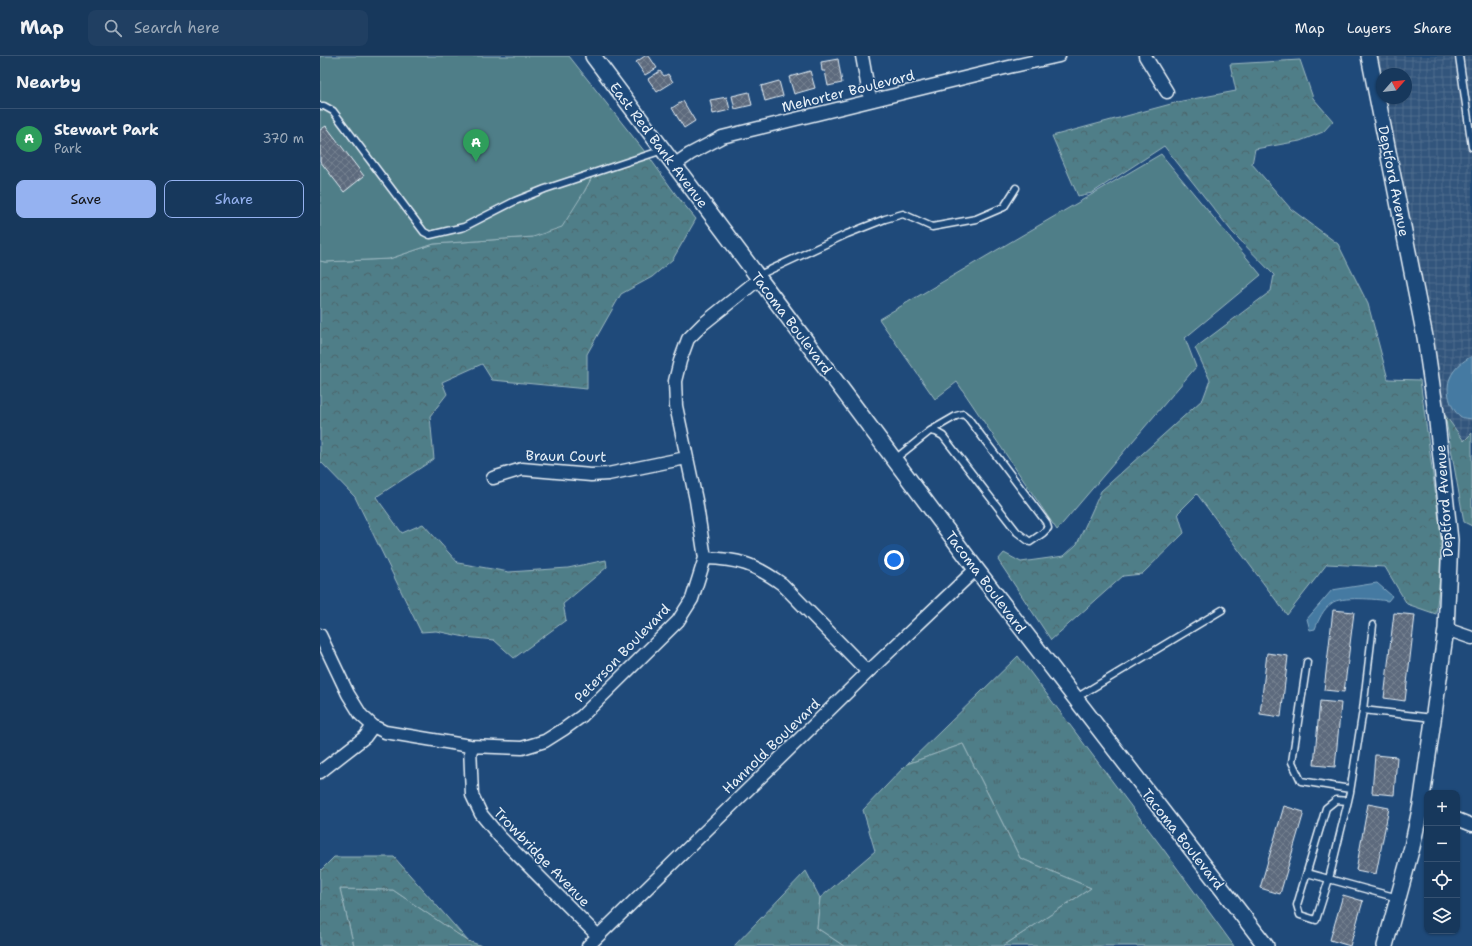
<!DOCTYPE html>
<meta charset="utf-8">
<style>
body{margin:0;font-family:"Shantell Sans",sans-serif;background:#203f62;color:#f1f3f6}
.controls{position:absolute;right:12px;bottom:12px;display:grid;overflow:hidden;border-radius:8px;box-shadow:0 1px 3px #0004}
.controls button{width:36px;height:36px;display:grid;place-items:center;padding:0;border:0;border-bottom:1px solid #365272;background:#17385c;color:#f1f3f6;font:20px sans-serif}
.compass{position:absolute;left:1056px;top:12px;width:36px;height:36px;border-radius:50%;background:#17385c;box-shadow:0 1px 3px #0004;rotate:62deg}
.you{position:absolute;left:574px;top:504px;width:14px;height:14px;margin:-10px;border:3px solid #fff;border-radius:50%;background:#1a73e8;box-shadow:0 0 0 6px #1a73e833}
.badge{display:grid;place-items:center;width:26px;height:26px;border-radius:50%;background:#95b2f1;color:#fff;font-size:13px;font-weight:700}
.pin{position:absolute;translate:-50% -33px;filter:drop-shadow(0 1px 2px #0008)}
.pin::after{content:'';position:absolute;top:21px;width:14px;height:12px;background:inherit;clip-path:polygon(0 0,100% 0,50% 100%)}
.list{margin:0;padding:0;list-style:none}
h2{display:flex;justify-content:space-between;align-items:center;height:52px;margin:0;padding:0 16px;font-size:17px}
h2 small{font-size:13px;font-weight:400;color:#9eacbb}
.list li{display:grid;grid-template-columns:26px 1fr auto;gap:12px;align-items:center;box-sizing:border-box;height:60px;padding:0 16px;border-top:1px solid #365272}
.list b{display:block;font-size:15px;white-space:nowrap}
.list p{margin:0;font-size:13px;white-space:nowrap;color:#9eacbb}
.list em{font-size:13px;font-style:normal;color:#9eacbb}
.actions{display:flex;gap:8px;padding:12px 16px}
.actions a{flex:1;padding:9px 0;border:1px solid #95b2f1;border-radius:8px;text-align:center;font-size:14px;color:#95b2f1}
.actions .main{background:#95b2f1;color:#111}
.icon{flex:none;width:22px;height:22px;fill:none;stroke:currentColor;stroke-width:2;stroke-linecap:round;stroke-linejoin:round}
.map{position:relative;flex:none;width:1152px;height:890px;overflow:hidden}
header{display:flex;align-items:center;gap:24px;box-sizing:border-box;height:56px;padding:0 20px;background:#17385c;border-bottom:1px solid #365272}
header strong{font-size:19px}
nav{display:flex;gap:22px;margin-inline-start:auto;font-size:14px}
.search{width:280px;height:36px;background:#203f62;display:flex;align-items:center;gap:10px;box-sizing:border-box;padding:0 14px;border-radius:8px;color:#9eacbb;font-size:15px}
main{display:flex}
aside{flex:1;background:#17385c}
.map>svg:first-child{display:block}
.industrial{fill:url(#industrial-grid)}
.grass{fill:url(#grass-tufts);stroke:#9cb8c0}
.forest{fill:url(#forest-crowns);stroke:#9cb8c0}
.green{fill:#507e88;stroke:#9cb8c0}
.water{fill:#457aa2;stroke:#86aac4}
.building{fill:url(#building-cross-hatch);stroke:#e8f1f8}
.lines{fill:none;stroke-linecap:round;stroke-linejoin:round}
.service-casing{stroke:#e8f1f8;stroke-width:9}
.minor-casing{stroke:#e8f1f8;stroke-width:15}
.tertiary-casing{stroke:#e8f1f8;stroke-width:18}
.service{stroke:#1f4a7a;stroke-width:6}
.minor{stroke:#1f4a7a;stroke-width:12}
.tertiary{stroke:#1f4a7a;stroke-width:15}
.labels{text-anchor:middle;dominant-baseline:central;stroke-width:3;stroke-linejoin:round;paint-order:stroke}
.street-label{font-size:14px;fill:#e8f1f8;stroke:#1f4a7a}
</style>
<header>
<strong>Map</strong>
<div class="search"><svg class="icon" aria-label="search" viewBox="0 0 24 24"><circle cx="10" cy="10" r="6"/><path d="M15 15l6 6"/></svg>Search here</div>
<nav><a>Map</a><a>Layers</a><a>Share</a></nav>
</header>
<main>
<aside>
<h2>Nearby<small></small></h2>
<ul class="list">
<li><span class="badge" style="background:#2e9e5b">A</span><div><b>Stewart Park</b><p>Park</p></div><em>370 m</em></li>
</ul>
<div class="actions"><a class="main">Save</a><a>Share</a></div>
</aside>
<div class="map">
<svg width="1152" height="890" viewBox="0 0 1152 890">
<defs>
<pattern id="industrial-grid" width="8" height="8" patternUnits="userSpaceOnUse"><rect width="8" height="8" fill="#32547b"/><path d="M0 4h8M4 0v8" fill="none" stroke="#506d8e"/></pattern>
<pattern id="grass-tufts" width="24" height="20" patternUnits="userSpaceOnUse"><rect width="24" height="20" fill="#507e88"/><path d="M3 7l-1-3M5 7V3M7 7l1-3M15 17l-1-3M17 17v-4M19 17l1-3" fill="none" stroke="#4c666c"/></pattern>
<pattern id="forest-crowns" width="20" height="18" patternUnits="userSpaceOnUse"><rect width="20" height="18" fill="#507e88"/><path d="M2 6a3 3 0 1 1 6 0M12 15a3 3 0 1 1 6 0" fill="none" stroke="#4c666c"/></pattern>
<pattern id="building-cross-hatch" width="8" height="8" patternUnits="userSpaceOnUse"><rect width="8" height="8" fill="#5d6b7d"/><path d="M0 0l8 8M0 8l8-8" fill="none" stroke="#748190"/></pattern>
</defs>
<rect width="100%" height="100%" fill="#1f4a7a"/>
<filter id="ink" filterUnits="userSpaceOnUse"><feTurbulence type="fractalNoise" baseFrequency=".025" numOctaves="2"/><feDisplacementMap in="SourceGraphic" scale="8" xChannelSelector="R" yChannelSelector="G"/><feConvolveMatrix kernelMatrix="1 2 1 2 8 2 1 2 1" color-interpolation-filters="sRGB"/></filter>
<g filter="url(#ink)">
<path class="industrial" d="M1054 0H1152V377L1144 385 1125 359 1063 42H1086V18H1062V39Z"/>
<path class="grass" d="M698 600 841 790 914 890H683L771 832 700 802 643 688 587 708Z
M486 815 500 842 497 872 524 890H414Z
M20 833 73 834 148 885 162 890H34Z"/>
<path class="forest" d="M980 4 993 42 1013 65 1003 76 980 85 935 93 932 108 971 153 1018 188 1048 248 1068 323 1100 324 1123 493 1116 558 1087 548 1065 511 1007 508 967 559 877 438 858 457 864 477 822 518 803 520 731 584 678 504 684 497 701 506 744 500 757 488 781 435 883 343 890 324 875 292 951 235 954 219 913 177 844 90 772 137 758 140 732 80 862 45 916 35 910 8Z
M329 101 357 140 376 163 353 203 332 221 301 238 267 298V333L172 324 162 308 122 326 127 338 110 360 114 403 56 441 82 477 103 468 138 507 189 516 248 512 286 504 287 511 243 548 246 564 194 602 174 584 145 581 116 575 101 576 35 441 0 405V205L5 206 69 203 114 188 213 181 264 136 273 119Z
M1125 359 1144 385 1152 377V470L1144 466Z
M643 688 700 802 771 832 683 890H524L497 872 500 842 555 795 543 754 587 708Z
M14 801H74L148 885 73 834 20 833 34 890H0V815Z"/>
<path class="green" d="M0 0H249L329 101 273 119 264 136 242 171 213 181 114 188 69 203 5 206 0 205Z
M841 98 941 219 865 282 876 311 737 474 637 326 615 343 559 263Z"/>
<path class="water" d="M1152 300V363C1148 362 1143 363 1140 360 1130 353 1125 333 1130 322 1134 312 1143 305 1152 300Z
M1057 527 1072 540 1068 545C1057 543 1020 540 1012 547 1003 553 999 563 995 573L990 574 987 563 1012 534Z"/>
<path class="building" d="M325 0H329L337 12 325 19 316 6Z
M518 3 522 27 508 30 505 15H502L501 6Z
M340 15 344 20 348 18 353 26 337 36 328 23Z
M490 15 495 32 474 38 469 21Z
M459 25 463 40 445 45 441 30Z
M429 36 432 49 415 53 412 40Z
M407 41 410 54 393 58 390 44Z
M363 45 375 65 364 72 352 52Z
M6 70 44 120 24 136 0 105V74Z
M1013 554 1034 556 1024 636 1004 634Z
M1074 557 1095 559 1085 645 1064 642Z
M947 597 968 600 961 661 940 658Z
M1000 645 1021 647 1015 711 994 709Z
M1055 699 1077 701 1074 739 1052 737Z
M1048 748 1069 752 1056 818 1036 814Z
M964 750 984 756 960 838 940 832Z
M1023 839 1043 845 1030 890 1010 884Z"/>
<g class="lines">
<defs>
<path id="service" d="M1139 0 1152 91
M0 50H4L13 55 104 176 110 179 144 171 195 145 225 133 343 94
M437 220 527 178 565 163 583 158 612 171 656 163 684 151 696 132
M575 403 610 375 616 376 623 380 697 476 710 486 723 477 728 472 726 466 648 362 643 358 636 360 610 375
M1053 569 1043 654 1113 662
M987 606 972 706 981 725 1030 733
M756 642 902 554
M1028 745 1016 744 1006 752 977 849 980 859 996 864 1009 823 1028 745 1030 736 1043 654
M987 817 1078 842"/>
<path id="minor" d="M542 0 550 44
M825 0 847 36
M354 109 370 98 402 81 689 11 739 0
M173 422 202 413 271 419 288 418 366 402
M385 502C419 503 434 508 462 528L548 616
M1126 573 1152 582
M0 579 28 638 41 659 53 670 65 676 150 690 202 692 225 685 244 673 262 660 358 565 372 543 385 502 376 444 356 350 355 325 360 305 368 283 383 268 439 223
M150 690 152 739 161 758 180 781 278 880
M0 716 45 681 53 670
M1137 763 1152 769
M268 890 548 616 656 513"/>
<path id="tertiary" d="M273 0 656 513 946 890
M1049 0 1105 281 1116 357 1130 484 1126 573 1101 749 1092 791 1065 890"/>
</defs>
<use href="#service" class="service-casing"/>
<use href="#minor" class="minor-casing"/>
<use href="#tertiary" class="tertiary-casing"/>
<use href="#service" class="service"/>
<use href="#minor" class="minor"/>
<use href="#tertiary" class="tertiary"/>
</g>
</g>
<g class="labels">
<g class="street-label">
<text transform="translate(528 35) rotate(-14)">Mehorter Boulevard</text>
<text transform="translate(339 89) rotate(53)">East Red Bank Avenue</text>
<text transform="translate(1074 125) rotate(79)">Deptford Avenue</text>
<text transform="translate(472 267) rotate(53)">Tacoma Boulevard</text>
<text transform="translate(246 400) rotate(1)">Braun Court</text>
<text transform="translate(1124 445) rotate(-94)">Deptford Avenue</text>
<text transform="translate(666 526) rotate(53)">Tacoma Boulevard</text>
<text transform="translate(302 597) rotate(-46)">Peterson Boulevard</text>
<text transform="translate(451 690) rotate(-44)">Hannold Boulevard</text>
<text transform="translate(863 783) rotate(52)">Tacoma Boulevard</text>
<text transform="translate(222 801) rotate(46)">Trowbridge Avenue</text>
</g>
</g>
</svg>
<div class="controls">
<button>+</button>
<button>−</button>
<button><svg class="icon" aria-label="locate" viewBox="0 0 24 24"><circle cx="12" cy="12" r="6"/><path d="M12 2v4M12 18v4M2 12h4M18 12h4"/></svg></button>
<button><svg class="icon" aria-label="layers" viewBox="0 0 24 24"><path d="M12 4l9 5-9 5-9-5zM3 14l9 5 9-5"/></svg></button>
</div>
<svg class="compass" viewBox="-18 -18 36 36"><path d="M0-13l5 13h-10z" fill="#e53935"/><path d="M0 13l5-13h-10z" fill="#9eacbb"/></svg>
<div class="you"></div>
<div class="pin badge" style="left:156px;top:106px;background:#2e9e5b">A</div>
</div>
</main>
